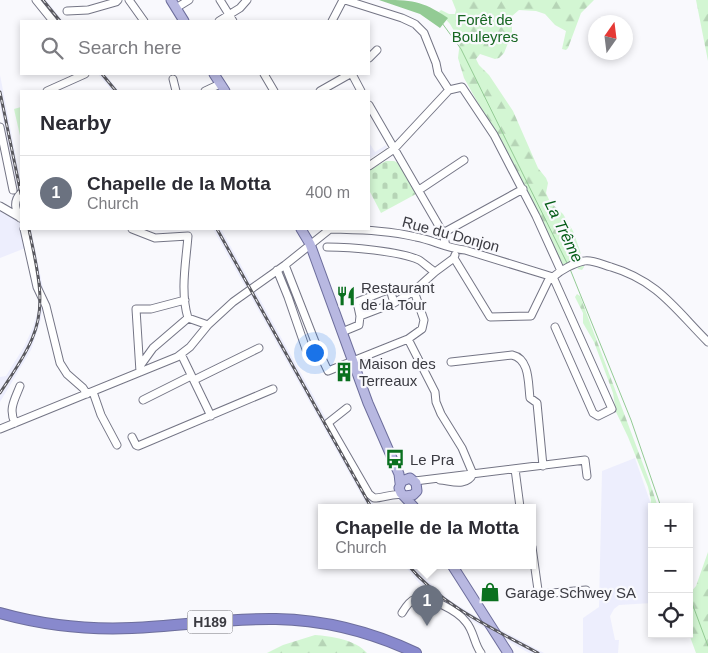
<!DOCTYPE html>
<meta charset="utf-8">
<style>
body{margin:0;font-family:Arial,sans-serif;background:#f7f7f7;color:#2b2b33}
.controls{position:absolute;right:15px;bottom:15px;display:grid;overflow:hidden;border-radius:0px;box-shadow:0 2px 8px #0003}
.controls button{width:45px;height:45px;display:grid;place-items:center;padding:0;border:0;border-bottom:1px solid #e1e1e2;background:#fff;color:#2b2b33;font:25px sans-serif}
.compass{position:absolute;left:588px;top:15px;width:45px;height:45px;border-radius:50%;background:#fff;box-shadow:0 2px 8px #0003;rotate:14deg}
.you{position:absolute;left:314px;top:352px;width:18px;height:18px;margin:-12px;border:4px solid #fff;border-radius:50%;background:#1a73e8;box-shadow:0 0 0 8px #1a73e833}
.badge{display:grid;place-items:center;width:32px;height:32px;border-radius:50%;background:#db2777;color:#fff;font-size:16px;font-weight:700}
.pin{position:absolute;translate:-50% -41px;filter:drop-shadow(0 1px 2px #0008)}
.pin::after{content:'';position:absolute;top:26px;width:18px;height:15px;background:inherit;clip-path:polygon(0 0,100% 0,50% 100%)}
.popup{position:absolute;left:318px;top:504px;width:218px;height:65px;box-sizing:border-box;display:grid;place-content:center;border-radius:0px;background:#fff;filter:drop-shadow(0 1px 4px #0005);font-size:16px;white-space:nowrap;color:#7c7c81}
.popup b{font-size:19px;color:#2b2b33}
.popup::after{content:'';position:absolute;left:50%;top:100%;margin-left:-10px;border:10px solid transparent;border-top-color:#fff}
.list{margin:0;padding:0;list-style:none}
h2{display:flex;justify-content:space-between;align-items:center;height:65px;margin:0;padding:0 20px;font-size:21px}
h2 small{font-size:16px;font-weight:400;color:#7c7c81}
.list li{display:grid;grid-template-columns:32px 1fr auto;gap:15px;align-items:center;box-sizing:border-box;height:75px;padding:0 20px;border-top:1px solid #e1e1e2}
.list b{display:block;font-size:19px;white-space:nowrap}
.list p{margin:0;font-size:16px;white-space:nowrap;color:#7c7c81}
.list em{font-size:16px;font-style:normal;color:#7c7c81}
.icon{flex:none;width:28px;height:28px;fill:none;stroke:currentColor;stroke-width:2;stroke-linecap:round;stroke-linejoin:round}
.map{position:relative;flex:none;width:708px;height:653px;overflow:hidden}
.search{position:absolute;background:#fff;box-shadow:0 2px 8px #0003;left:20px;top:20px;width:350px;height:55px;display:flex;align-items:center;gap:12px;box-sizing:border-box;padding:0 18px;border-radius:0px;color:#7c7c81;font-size:19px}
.panel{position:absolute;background:#fff;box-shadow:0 2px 8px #0003;left:20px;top:90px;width:350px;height:140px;border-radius:0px}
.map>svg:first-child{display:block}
.built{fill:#edeefd}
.forest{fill:url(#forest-firs)}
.cemetery{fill:url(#cemetery-stones)}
.park{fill:#d3f6d3}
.water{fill:#93cb94}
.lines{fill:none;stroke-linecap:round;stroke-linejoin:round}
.stream{stroke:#93cb94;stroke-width:1}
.minor-casing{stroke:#747585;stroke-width:9}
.major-casing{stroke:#6d6e9c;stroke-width:11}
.highway-casing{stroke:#6d6e9c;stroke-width:12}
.minor{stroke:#fff;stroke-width:7}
.major{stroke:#b8b8e1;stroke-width:9}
.highway{stroke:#8889cd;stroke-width:10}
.rail-casing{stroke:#59595f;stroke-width:3}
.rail{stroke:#f9f9fd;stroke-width:1;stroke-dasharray:4;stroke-linecap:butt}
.labels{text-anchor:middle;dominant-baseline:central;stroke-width:4.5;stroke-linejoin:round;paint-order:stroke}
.shield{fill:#f9f9fd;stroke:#74747a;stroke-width:1}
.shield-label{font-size:14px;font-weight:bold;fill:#3b3b42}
.park-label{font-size:15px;fill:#166621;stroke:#f9f9fd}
.street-label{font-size:15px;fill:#3b3b42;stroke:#f9f9fd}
.poi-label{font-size:15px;fill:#3b3b42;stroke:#f9f9fd;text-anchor:start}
.water-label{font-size:16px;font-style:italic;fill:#045c16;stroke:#f9f9fd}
</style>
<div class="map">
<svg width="708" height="653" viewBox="0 0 708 653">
<defs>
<pattern id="forest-firs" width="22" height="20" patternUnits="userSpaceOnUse" patternTransform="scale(1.25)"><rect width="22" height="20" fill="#d3f6d3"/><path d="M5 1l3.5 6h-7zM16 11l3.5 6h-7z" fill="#b6d4b6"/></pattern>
<pattern id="cemetery-stones" width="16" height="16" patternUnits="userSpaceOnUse" patternTransform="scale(1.25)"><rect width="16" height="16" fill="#d3f6d3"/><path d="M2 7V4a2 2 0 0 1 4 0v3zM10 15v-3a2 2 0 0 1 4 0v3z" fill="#b6d4b6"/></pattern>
</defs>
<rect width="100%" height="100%" fill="#f9f9fd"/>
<path class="built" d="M40 0H46L63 21H57Z
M98 74H105L119 91H112Z
M0 75 21 183V204L0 106Z
M370 144 375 152 386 145 387 148 369 159Z
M0 206 20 218 21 229 28 247 0 258Z
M26 229H31L44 293 43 307 40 323 31 350 0 402V377L6 376 25 345 33 327 38 310V284Z
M213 229H221L375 507H368Z
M635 458 652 507V603L619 605 614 609 610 616 615 640H619L618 653H583V618L599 607 602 471Z
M404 565H412L437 590 451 601 479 618 544 653H529L458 613 420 584Z"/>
<path class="forest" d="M452 0H594L581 13 568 48 566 50 562 49 566 31 555 25 545 14 536 11 519 10 512 16V33L504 53 499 58 495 59 480 54 476 59 479 65 489 75 513 111 538 168 546 178 548 183 546 193 550 202 563 214 573 231 580 251 584 267 582 270 578 269 575 263 564 266 562 264 531 198 464 78 458 58 460 41 450 24 439 12 441 10 449 14H455L456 10Z
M696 0H708V61Z
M577 294 580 296 649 480 658 507H652V521L649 515 651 500 648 487 628 437 616 412 613 393 594 342 583 323V313L575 297Z
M708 552V653H696L689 634V594L696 586Z
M315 635C331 636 356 640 367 653H267L283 645Z"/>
<path class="cemetery" d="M386 161H394L400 164 416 194 381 213 369 190V170Z"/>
<path class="park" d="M21 107V140L14 109Z"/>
<path class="water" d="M379 0C412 0 421 0 448 18L440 28 420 14Z"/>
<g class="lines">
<path class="stream" d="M442 23 461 49 567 263
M570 269 631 420 661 507
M689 595 708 646"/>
<defs>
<path id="minor" d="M36 0 53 21
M129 0 144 21
M220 0 233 21
M345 0 402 18 415 24 424 33 436 63 438 73 449 90
M176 8 189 0
M67 11 88 10 116 2 118 0
M219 21 240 8 247 0
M332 21 343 0
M369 58 377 50
M264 74 274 91
M352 74 361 91
M173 79 176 91
M47 91 85 74
M205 91 220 84
M320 91 350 74
M369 105 443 233 446 246
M0 127 13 190
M369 166 394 149 449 90 462 87 494 135 536 216 561 271
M419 190 464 160
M0 206 19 217
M20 218C15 209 13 201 21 193
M24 229 37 287 46 306 60 363 67 374 83 388 87 394
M132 229 155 238 188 236C186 262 180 292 188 318L208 325
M330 229C359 230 388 230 416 237 433 240 448 249 465 250L553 277C561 270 574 263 584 261 592 259 603 265 611 267 658 281 675 309 708 342
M443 233 523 189
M327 247C350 247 399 251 419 260 424 263 430 269 435 272
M454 258 490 317 531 316 548 281 553 277 612 409 598 416 593 413 555 327
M285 265 319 352 328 371 408 339 422 329 424 320 414 291
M277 270 288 297 307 352 312 354 319 352
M360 316 357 302 390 289 394 303
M342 332 359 325 360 316 394 303 414 291 435 272 454 258 455 255
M408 339 435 392 436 402 441 414 462 448 473 474
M181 354 211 416
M451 362 512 355C530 359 528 383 530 398L537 403 543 466
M140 366 153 348 188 318
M140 372 136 309H151L185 300
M194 380 259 348
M93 392 101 415 117 445
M143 400 191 376
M347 408 328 423 369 494 374 498C384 498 392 493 403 495
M15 423C8 409 15 399 20 386
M0 429 177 357 190 347 208 325 233 302 285 265 330 229
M132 437 136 445 138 446 273 389
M515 469 520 507
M440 480C452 481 466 487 473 474
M415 481 585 460 587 476
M532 547 538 590 541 594 586 590
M402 613C405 608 409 601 415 599 428 595 458 611 466 622 474 631 474 644 481 653"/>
<path id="major" d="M171 0 184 21
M214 74 225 91
M301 229 310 244 368 403 399 474 400 483
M405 496 413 495 417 491 416 483 410 478 402 481 399 488 401 493 414 507
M452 565 508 653"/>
<path id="highway" d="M0 613C43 625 87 630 132 628 180 626 228 618 276 619 325 620 372 632 416 653"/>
</defs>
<use href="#minor" class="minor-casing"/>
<use href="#major" class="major-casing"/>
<use href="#highway" class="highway-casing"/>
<use href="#minor" class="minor"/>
<use href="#major" class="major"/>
<use href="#highway" class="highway"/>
<defs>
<path id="rail" d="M43 0 60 21
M102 74 116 91
M0 92 21 194
M217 229 371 507
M0 393C11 376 24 358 32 339 48 303 36 266 29 229
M408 565C442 606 492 628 538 653"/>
</defs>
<use href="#rail" class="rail-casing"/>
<use href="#rail" class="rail"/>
</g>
<defs>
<symbol id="restaurant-bare" viewBox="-9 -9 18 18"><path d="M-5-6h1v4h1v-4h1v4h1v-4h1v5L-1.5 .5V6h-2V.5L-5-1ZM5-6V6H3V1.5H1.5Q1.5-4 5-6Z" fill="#0a701f" stroke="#f9f9fd" stroke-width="2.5" paint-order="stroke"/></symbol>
<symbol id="building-bare" viewBox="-9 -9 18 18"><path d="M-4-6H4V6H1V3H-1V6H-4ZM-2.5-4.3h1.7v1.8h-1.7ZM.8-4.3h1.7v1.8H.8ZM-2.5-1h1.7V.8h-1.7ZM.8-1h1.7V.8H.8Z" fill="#0a701f" stroke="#f9f9fd" stroke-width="2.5" paint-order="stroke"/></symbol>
<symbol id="bus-bare" viewBox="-9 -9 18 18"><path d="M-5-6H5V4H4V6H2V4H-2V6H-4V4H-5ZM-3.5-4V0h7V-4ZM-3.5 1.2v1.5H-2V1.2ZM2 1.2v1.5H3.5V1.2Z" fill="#0a701f" stroke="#f9f9fd" stroke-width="2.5" paint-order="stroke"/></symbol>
<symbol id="shop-bare" viewBox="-9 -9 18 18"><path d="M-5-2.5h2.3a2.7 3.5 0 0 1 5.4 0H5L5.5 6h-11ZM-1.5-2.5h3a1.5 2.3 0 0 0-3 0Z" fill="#0a701f" stroke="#f9f9fd" stroke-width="2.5" paint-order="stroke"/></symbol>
</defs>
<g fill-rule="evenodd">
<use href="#restaurant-bare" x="332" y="282" width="28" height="28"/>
<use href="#building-bare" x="330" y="358" width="28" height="28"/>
<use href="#bus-bare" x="381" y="445" width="28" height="28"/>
<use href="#shop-bare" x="476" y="578" width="28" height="28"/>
</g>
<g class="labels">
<rect class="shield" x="187.5" y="610.5" width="45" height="23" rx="4"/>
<g class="shield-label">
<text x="210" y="622">H189</text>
</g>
<g class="park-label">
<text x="485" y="19">Forêt de<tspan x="485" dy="17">Bouleyres</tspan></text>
</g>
<g class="street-label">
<text transform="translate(451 234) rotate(15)">Rue du Donjon</text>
</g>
<g class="poi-label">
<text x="361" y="287">Restaurant<tspan x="361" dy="17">de la Tour</tspan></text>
<text x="359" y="363">Maison des<tspan x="359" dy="17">Terreaux</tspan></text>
<text x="410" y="459">Le Pra</text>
<text x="505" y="592">Garage Schwey SA</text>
</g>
<g class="water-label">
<text transform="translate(564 231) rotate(64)">La Trême</text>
</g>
</g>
</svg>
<div class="controls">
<button>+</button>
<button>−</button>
<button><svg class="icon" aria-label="locate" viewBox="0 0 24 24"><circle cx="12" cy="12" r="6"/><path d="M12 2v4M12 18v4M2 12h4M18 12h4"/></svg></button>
</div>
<svg class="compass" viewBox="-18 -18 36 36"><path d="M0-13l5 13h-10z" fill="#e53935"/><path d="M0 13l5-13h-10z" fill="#7c7c81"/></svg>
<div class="you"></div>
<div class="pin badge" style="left:427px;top:626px;background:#6b7280">1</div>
<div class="popup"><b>Chapelle de la Motta</b>Church</div>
<div class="search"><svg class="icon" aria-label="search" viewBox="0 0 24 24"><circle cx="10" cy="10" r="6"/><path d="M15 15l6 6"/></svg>Search here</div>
<section class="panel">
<h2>Nearby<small></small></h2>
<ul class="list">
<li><span class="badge" style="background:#6b7280">1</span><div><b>Chapelle de la Motta</b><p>Church</p></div><em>400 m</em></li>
</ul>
</section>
</div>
